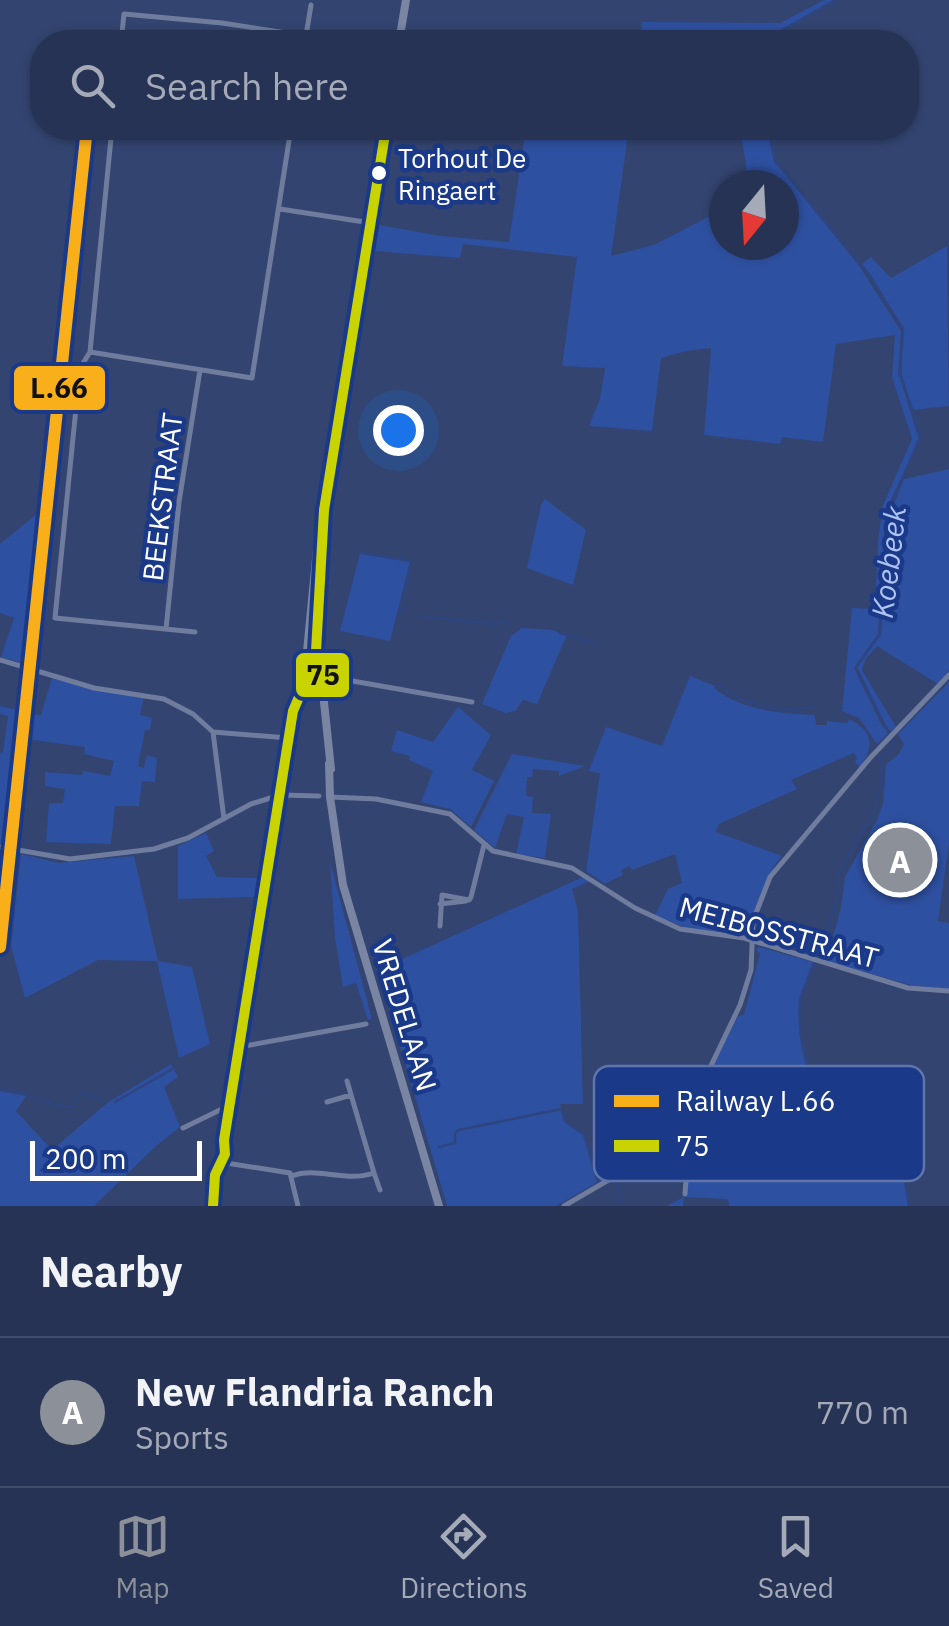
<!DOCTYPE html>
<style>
body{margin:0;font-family:"IBM Plex Sans",sans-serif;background:#323f5e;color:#f1f3f6}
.compass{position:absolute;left:709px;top:170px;width:90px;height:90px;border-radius:50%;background:#263354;box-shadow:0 2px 8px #0004;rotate:198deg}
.scale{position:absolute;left:30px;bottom:25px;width:172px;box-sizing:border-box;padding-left:10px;border:5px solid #fff;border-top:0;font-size:28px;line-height:35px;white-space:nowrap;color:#fff;-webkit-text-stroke:8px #1a3a89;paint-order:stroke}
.you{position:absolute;left:398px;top:430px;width:35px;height:35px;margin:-25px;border:8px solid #fff;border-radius:50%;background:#1a73e8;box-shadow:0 0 0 15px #1a73e833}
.badge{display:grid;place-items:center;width:65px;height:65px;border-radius:50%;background:#8c9099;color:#fff;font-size:32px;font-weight:700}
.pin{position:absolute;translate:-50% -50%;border:5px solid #fff;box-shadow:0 2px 10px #0006}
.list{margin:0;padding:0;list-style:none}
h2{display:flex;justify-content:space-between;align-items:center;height:130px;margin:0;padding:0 40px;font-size:42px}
h2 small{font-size:32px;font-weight:400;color:#a4aab8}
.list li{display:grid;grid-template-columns:65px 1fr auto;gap:30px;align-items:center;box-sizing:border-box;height:150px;padding:0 40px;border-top:2px solid #424e6b}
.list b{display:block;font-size:38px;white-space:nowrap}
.list p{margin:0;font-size:32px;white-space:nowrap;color:#a4aab8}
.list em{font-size:32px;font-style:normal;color:#a4aab8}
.icon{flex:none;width:55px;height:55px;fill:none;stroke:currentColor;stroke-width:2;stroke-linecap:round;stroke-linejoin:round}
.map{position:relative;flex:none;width:949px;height:1206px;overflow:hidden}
.search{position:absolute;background:#263354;box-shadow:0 2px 8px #0004;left:30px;right:30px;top:30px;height:110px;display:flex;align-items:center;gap:25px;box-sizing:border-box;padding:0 35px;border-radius:40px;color:#a4aab8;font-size:38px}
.sheet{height:280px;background:#263354}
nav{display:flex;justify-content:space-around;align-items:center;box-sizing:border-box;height:140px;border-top:2px solid #424e6b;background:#263354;font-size:28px;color:#a4aab8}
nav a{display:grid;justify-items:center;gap:5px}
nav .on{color:#8c9099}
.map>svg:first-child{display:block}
.green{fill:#2e50a0}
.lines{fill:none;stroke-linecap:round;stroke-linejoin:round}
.stream{stroke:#2e457f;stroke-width:2.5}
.street{stroke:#6f7c9d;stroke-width:5}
.secondary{stroke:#7581a1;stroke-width:6}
.primary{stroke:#7985a3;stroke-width:8}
.bus-1-casing{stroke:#1a3a89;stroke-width:18}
.bus-1{stroke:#c8d300;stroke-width:10}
.rail-1-casing{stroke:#1a3a89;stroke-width:20}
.rail-1{stroke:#f9af1a;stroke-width:12}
.bus-dot{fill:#fff;stroke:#1a3a89;stroke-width:4}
.labels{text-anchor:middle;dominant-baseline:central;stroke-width:9;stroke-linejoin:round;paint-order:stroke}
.bus-label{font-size:26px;fill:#fff;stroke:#1a3a89;text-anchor:start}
.street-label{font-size:28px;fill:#fff;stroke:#1a3a89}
.water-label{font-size:30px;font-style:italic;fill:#afc4f4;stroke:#1a3a89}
.key{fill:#1a3a89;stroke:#5f75ac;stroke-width:2.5}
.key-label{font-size:28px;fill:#fff}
.line-badge{stroke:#1a3a89;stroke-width:4}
.pale-badge-label{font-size:28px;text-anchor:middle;font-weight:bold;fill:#111}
</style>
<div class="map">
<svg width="949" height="1206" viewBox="0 0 949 1206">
<rect width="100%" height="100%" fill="#334470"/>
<path class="green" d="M824 0H833L759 42H640L642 22 780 23Z
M526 128H629L611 256 654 245 724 209V245H784V185H746V162L739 128H767L775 162 860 267 901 331 898 372 919 439 889 504 885 521 878 634 854 668 882 726 889 733 877 744 859 718 842 711 852 608 875 609 878 542 883 505 912 439 892 377 895 335 836 344 823 442 782 437 780 444 704 435 711 348 686 351 661 358 652 431 589 426 600 399 605 368 562 366 577 257 463 244 460 258 375 251 379 225 441 236 509 242Z
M947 246 949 406 913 410 901 372 903 328 862 264 871 257 891 278Z
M949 469V670L938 684 877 646 865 660 862 670 896 727 891 731 882 722 857 668 859 660 880 636 888 519 904 479Z
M545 499 586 530 573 585 527 568 541 505Z
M38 513 22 663 1 657 14 618 0 613V544Z
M360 554 410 562 390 641 340 631Z
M522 628 552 630 567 635 537 704 523 700 515 711 506 713 482 704 511 636Z
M690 676 715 686 714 688C743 711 779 713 815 715L816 725H827V721L847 723 849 719C873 731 875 746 860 767L855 762 857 758 854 753 791 780 797 789 719 824 716 832 782 856C763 877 755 926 737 934L686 928 655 915 668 889 682 883 675 854 632 870 629 866 621 870 623 875 605 884 586 871 600 773 589 771 606 727 662 746Z
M52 678 98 691 144 697 140 715 152 718 150 730H145L138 766 144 768 147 755 157 758 155 782 142 781 139 806H115L111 844 46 842 49 803H63L65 789 45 786V772L82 775 83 771 110 776 114 761 84 754 85 747 26 739 29 714 41 715Z
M949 682V843L938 921 949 923V989L914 986 826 961 841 908 845 877 878 818 883 803 886 764 899 754 904 744 898 734Z
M0 706 18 710 4 844H0V753L3 752 8 716 0 714Z
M458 707 491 735 472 770 494 781 471 827 450 809 421 802 433 771 409 760 410 756 391 751 397 730 433 742Z
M512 754 585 766 559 776V771L533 769 532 777H527L526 796 533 797 532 813 551 814 545 858 516 854 524 817 507 814 495 848 474 830Z
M206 833 214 851 206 856 217 877 258 878 256 897 178 899V846Z
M21 854 59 863 134 856 158 961 192 967 210 1044 179 1058 157 961 98 960 25 998 11 946Z
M330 862 372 1019 368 1020 356 983 343 987 335 937Z
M583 877 590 881 572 889 578 911 583 1104H560L565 1121 584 1135 598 1182 556 1206H447L378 970Z
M759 947 813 962 800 999 799 1011V1026L813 1085 831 1119 848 1138 904 1174 909 1206H729L728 1199 684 1197 683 1206H667L684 1197 687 1152 663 1143 703 1086 738 1016 744 1015 760 954 756 949Z
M171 1064 178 1077 164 1087 180 1127 156 1146 94 1206H0V1091L26 1096 16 1111 52 1150 107 1103Z"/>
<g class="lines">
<path class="stream" d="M761 42 837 0
M768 128 775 161 868 273 903 329 900 375 921 435 888 512 880 634 856 667 895 746 881 758V783L874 812 838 874 839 889 831 918 800 999C796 1049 816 1114 858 1146 872 1158 891 1161 904 1174L909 1206
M360 552 411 561 401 613
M421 616 493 624 506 621 509 625
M560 633 596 644
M718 685C741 703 784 716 813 706
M0 1088C25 1090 52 1110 74 1106L82 1092 102 1100
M115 1102 174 1068
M439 1147 455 1143V1133L459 1130 561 1109 565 1121 584 1135 598 1182 603 1181
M617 1181 623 1206"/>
<path class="street" d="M121 42 124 14 222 23 306 36
M305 42 311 5
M280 209 371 223
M90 352 252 378 291 128
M90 352 80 368 55 618 195 632
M90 352 112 128
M166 629 179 502 200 370
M0 660 94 688 164 699 193 714 213 732 288 738
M324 676 472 702
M213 732 224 819
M330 797 376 799 450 814 493 851 572 868 635 908 680 929 744 938 908 988 949 991
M0 847 70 859 154 849 188 838 251 804 280 795 319 796
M440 904 466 901
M440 926 442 895 469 900 471 897 484 845
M239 1047 366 1024
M327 1102 351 1095
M183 1128 220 1110 229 1109
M657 1144C695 1158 687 1154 685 1194
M220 1162 290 1173 298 1206
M374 1173 380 1190
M292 1176C316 1166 346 1183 374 1173L347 1081
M564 1206 624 1171 657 1144 674 1124 707 1074 740 1005 751 970 753 921 770 877 871 757 949 675"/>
<path class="secondary" d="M216 1190 221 1176 219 1153 229 1109 298 682
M213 1206 215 1175 219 1169"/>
<path class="primary" d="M399 42 406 0
M306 662 319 528 386 128
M306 662 298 668V682L311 689 322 683
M316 663 324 672 322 683 331 769
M316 663 325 518
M329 764 330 797 343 885 439 1206"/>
<defs>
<path id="bus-1" d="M213 1206 215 1175 225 1154 224 1140 293 711 302 690 316 688 323 680 322 668 316 663V651L324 510 386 128"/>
</defs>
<use href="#bus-1" class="bus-1-casing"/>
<use href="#bus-1" class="bus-1"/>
<defs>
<path id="rail-1" d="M0 947 87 128"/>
</defs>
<use href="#rail-1" class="rail-1-casing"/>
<use href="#rail-1" class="rail-1"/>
</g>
<circle class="bus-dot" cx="379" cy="173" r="9"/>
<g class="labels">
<g class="bus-label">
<text x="398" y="158">Torhout De<tspan x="398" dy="32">Ringaert</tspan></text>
</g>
<g class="street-label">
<text transform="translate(162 497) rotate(-83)">BEEKSTRAAT</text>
<text transform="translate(779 932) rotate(15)">MEIBOSSTRAAT</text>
<text transform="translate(405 1015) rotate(73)">VREDELAAN</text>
</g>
<g class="water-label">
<text transform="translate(888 562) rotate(-83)">Koebeek</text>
</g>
</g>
<rect x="594" y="1066" width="330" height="115" rx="15" class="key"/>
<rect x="614" y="1095" width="45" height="12" fill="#f9af1a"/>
<rect x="614" y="1140" width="45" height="12" fill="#c8d300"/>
<g class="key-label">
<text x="676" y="1111">Railway L.66</text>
<text x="676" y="1156">75</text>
</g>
<g class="line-badge">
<rect x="12" y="364" width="95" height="48" rx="10" fill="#f9af1a"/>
<rect x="294" y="651" width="57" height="48" rx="10" fill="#c8d300"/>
</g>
<g class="pale-badge-label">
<text x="59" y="398">L.66</text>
<text x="323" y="685">75</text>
</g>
</svg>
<svg class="compass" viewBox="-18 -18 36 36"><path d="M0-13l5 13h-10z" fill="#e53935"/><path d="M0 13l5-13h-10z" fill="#a4aab8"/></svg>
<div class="scale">200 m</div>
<div class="you"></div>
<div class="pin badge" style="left:900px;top:860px">A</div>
<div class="search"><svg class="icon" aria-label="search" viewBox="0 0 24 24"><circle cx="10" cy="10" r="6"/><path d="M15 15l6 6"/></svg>Search here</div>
</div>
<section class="sheet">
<h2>Nearby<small></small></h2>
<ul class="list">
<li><span class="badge">A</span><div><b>New Flandria Ranch</b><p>Sports</p></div><em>770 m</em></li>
</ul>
</section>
<nav>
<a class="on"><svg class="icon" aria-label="map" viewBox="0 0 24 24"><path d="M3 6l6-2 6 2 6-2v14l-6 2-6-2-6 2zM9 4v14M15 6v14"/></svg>Map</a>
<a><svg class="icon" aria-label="directions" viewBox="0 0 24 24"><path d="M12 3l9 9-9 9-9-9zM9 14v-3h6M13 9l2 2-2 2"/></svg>Directions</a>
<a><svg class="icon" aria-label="saved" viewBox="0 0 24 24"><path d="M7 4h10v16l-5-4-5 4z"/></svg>Saved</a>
</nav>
